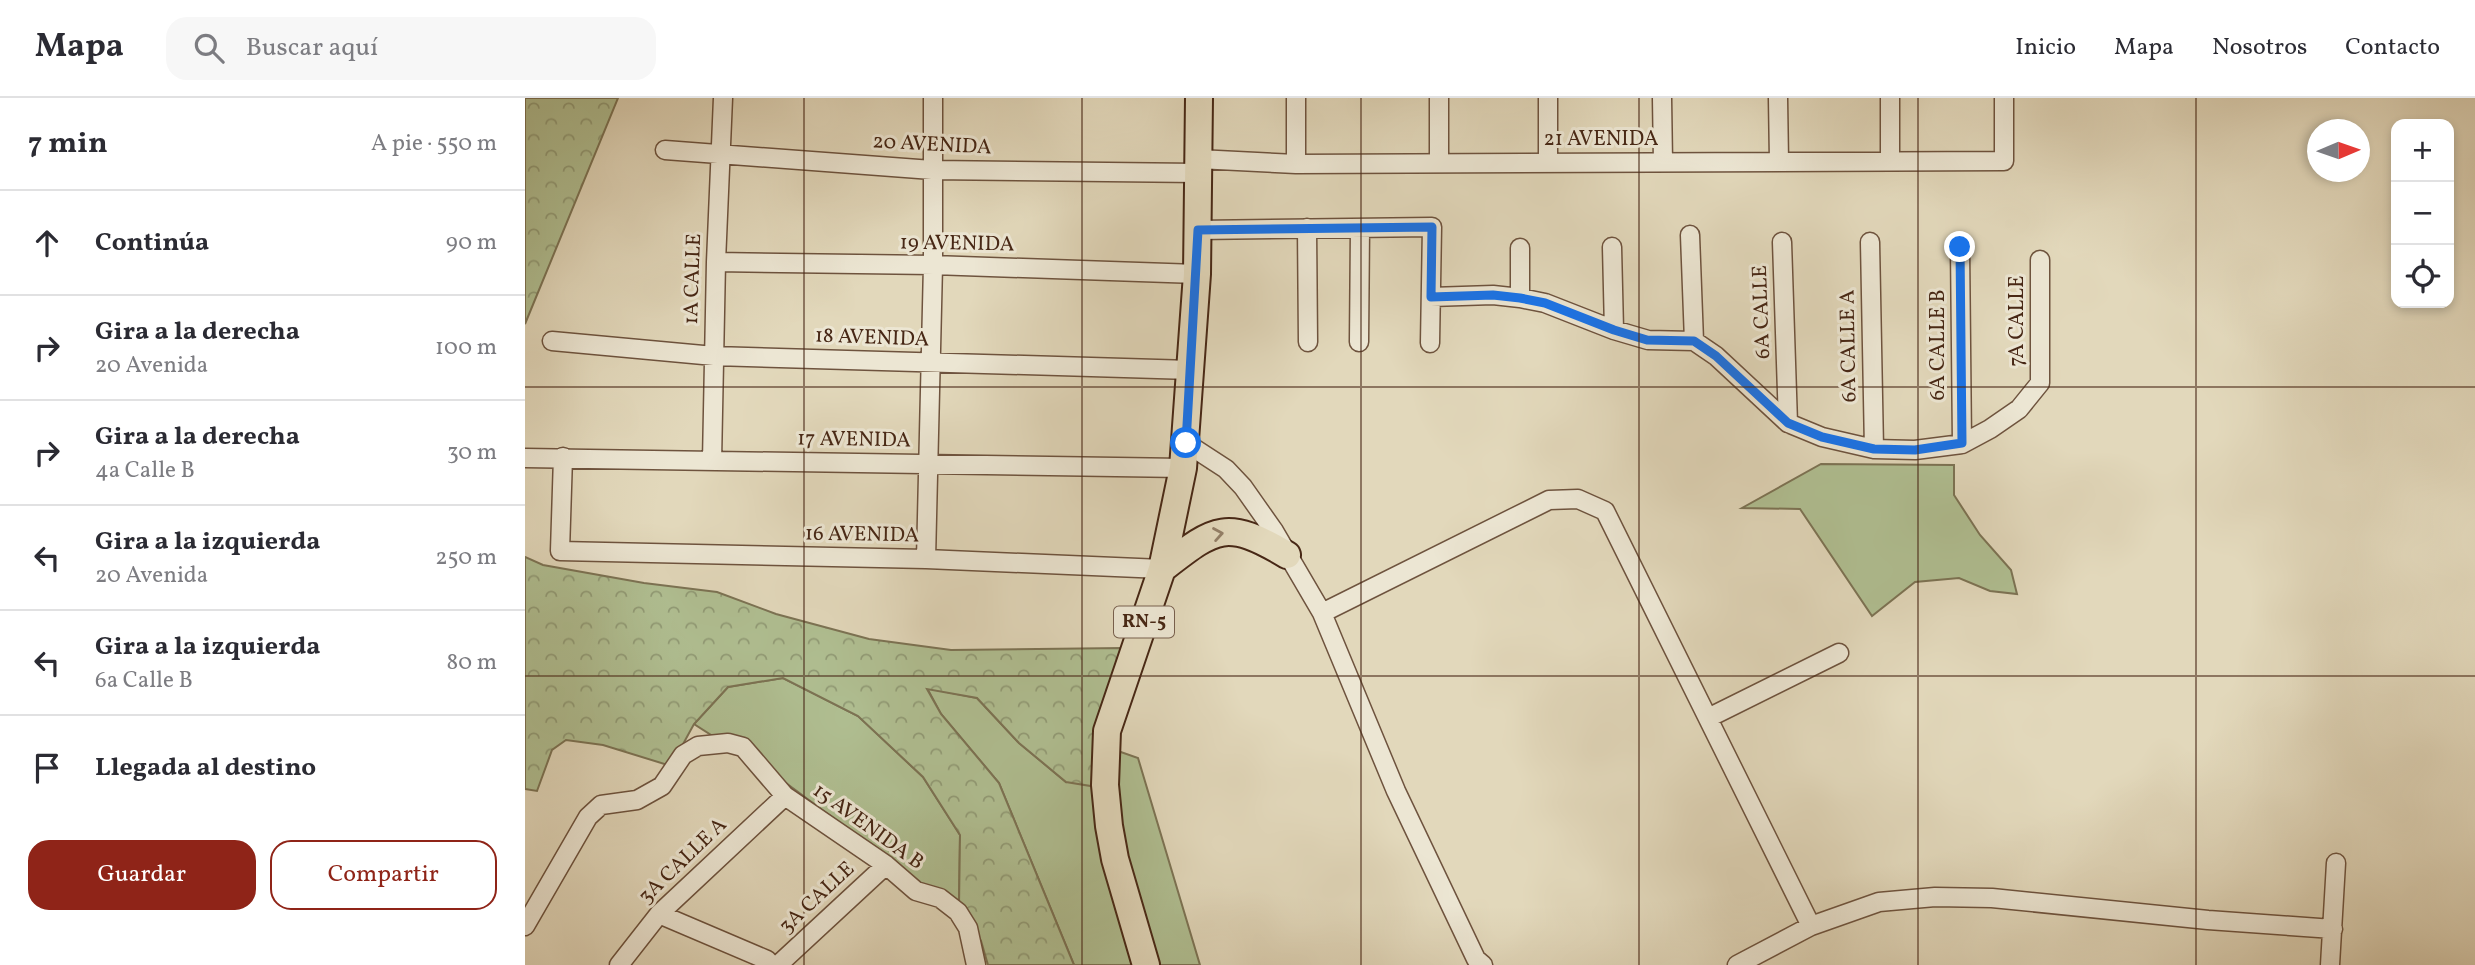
<!DOCTYPE html>
<html lang="es">
<meta charset="utf-8">
<style>
body{margin:0;font-family:Vollkorn,serif;background:#f7f7f7;color:#2b2b33}
.controls{position:absolute;right:21px;top:21px;display:grid;overflow:hidden;border-radius:14px;box-shadow:0 4px 10px #0003}
.controls button{width:63px;height:63px;display:grid;place-items:center;padding:0;border:0;border-bottom:2px solid #e1e1e2;background:#fff;color:#2b2b33;font:35px sans-serif}
.compass{position:absolute;left:1782px;top:21px;width:63px;height:63px;border-radius:50%;background:#fff;box-shadow:0 4px 10px #0003;rotate:88deg}
.stop{position:absolute;width:21px;height:21px;margin:-16px;border:5px solid #1a73e8;border-radius:50%;background:#fff}
.stop.end{background:#1a73e8;border-color:#fff;box-shadow:0 2px 7px #0008}
.list{margin:0;padding:0;list-style:none}
h2{display:flex;justify-content:space-between;align-items:center;height:91px;margin:0;padding:0 28px;font-size:30px}
h2 small{font-size:23px;font-weight:400;color:#7c7c81}
.list li{display:grid;grid-template-columns:46px 1fr auto;gap:21px;align-items:center;box-sizing:border-box;height:105px;padding:0 28px;border-top:2px solid #e1e1e2}
.list b{display:block;font-size:26px;white-space:nowrap}
.list p{margin:0;font-size:23px;white-space:nowrap;color:#7c7c81}
.list em{font-size:23px;font-style:normal;color:#7c7c81}
.actions{display:flex;gap:14px;padding:21px 28px}
.actions a{flex:1;padding:16px 0;border:2px solid #8f2418;border-radius:21px;text-align:center;font-size:24px;color:#8f2418}
.actions .main{background:#8f2418;color:#fff}
.icon{flex:none;width:38px;height:38px;fill:none;stroke:currentColor;stroke-width:2;stroke-linecap:round;stroke-linejoin:round}
.map{position:relative;flex:none;width:1950px;height:867px;overflow:hidden}
header{display:flex;align-items:center;gap:42px;box-sizing:border-box;height:98px;padding:0 35px;background:#fff;border-bottom:2px solid #e1e1e2}
header strong{font-size:33px}
nav{display:flex;gap:38px;margin-inline-start:auto;font-size:24px}
.search{width:490px;height:63px;background:#f7f7f7;display:flex;align-items:center;gap:18px;box-sizing:border-box;padding:0 24px;border-radius:21px;color:#7c7c81;font-size:26px}
main{display:flex}
aside{flex:1;background:#fff}
.map>svg:first-child{display:block}
.green{fill:#b0bf92;stroke:#7c7354;stroke-width:2}
.forest{fill:url(#forest-crowns);stroke:#7c7354;stroke-width:2}
.lines{fill:none;stroke-linecap:round;stroke-linejoin:round}
.minor-casing{stroke:#6e533e;stroke-width:21}
.primary-casing{stroke:#472715;stroke-width:30}
.minor{stroke:#ece6d3;stroke-width:18}
.primary{stroke:#e2d8bb;stroke-width:26}
.oneway{stroke:#948068}
.route{stroke:#1a73e8;stroke-width:9}
.grid{fill:none;stroke:#472715;stroke-width:2;stroke-opacity:0.55}
.labels{text-anchor:middle;dominant-baseline:central;stroke-width:6;stroke-linejoin:round;paint-order:stroke}
.shield{fill:#ece6d3;stroke:#78604e;stroke-width:2}
.shield-label{font-size:19px;font-weight:bold;fill:#472715}
.street-label{font-size:21px;fill:#472715;stroke:#ece6d3}
</style>
<header>
<strong>Mapa</strong>
<div class="search"><svg class="icon" aria-label="search" viewBox="0 0 24 24"><circle cx="10" cy="10" r="6"/><path d="M15 15l6 6"/></svg>Buscar aquí</div>
<nav><a>Inicio</a><a>Mapa</a><a>Nosotros</a><a>Contacto</a></nav>
</header>
<main>
<aside>
<h2>7 min<small>A pie · 550 m</small></h2>
<ul class="list">
<li><svg class="icon" aria-label="ahead" viewBox="0 0 24 24"><path d="M12 20V5M6 11l6-6 6 6"/></svg><div><b>Continúa</b></div><em>90 m</em></li>
<li><svg class="icon" aria-label="right" viewBox="0 0 24 24"><path d="M7 20v-9h11M14 6l5 5-5 5"/></svg><div><b>Gira a la derecha</b><p>20 Avenida</p></div><em>100 m</em></li>
<li><svg class="icon" aria-label="right" viewBox="0 0 24 24"><path d="M7 20v-9h11M14 6l5 5-5 5"/></svg><div><b>Gira a la derecha</b><p>4a Calle B</p></div><em>30 m</em></li>
<li><svg class="icon" aria-label="left" viewBox="0 0 24 24"><path d="M17 20v-9H6M10 6l-5 5 5 5"/></svg><div><b>Gira a la izquierda</b><p>20 Avenida</p></div><em>250 m</em></li>
<li><svg class="icon" aria-label="left" viewBox="0 0 24 24"><path d="M17 20v-9H6M10 6l-5 5 5 5"/></svg><div><b>Gira a la izquierda</b><p>6a Calle B</p></div><em>80 m</em></li>
<li><svg class="icon" aria-label="arrive" viewBox="0 0 24 24"><path d="M6 21V4h12l-3 4 3 4H6"/></svg><div><b>Llegada al destino</b></div></li>
</ul>
<div class="actions"><a class="main">Guardar</a><a>Compartir</a></div>
</aside>
<div class="map">
<svg width="1950" height="867" viewBox="0 0 1950 867">
<defs>
<pattern id="forest-crowns" width="20" height="18" patternUnits="userSpaceOnUse" patternTransform="scale(1.75)"><rect width="20" height="18" fill="#b0bf92"/><path d="M2 6a3 3 0 1 1 6 0M12 15a3 3 0 1 1 6 0" fill="none" stroke="#919b76"/></pattern>
</defs>
<rect width="100%" height="100%" fill="#e2d8bb"/>
<filter id="stains"><feTurbulence type="fractalNoise" baseFrequency=".00286" numOctaves="4"/><feColorMatrix values="0 0 0 0 .2 0 0 0 0 .09 0 0 0 0 .02 0 0 0 .5 -.17"/></filter>
<radialGradient id="worn" r=".72"><stop offset=".6" stop-color="#630" stop-opacity="0"/><stop offset="1" stop-color="#630" stop-opacity=".3"/></radialGradient>
<path class="green" d="M1296 366 1429 367V397L1455 437 1486 472 1492 496 1465 493 1434 480 1390 484 1347 518 1275 411 1217 410Z
M258 580 333 618 398 679 435 737 434 808 397 786 261 685 169 626 203 589Z
M402 590 452 600 494 645 541 684 573 646 613 660 675 867H549L474 685 416 616Z"/>
<path class="forest" d="M0 0H93L0 226Z
M0 459 18 467 119 485 192 494 251 516 344 541 426 552 597 550 572 689 541 684 494 645 452 600 402 591 416 616 474 685 549 867H463L456 843 434 808 435 737 398 679 333 618 258 580 203 589 169 626 146 668 78 647 41 642 27 652 12 693 0 691Z"/>
<g class="lines">
<defs>
<path id="minor" d="M771 0V66
M914 0V64
M1023 0V64
M1137 0 1138 64
M1253 0 1254 63
M1365 0V63
M140 52 407 72 673 75
M673 61 771 66 1479 63V0
M782 130 783 244
M673 132 907 129 905 245
M1165 137 1169 243
M1257 144 1263 325
M1345 144 1349 351
M1087 149 1089 232
M1435 149 1437 346
M995 150V200
M191 164 408 167 672 176
M906 199 968 197 995 200 1020 205 1089 232 1123 242 1169 243 1191 258 1263 325 1297 339 1349 351 1390 352 1437 346 1465 331 1494 311 1515 285V162
M27 243 189 258 666 272
M834 244 835 131
M661 345 701 371 718 389 749 433 797 515 871 693 951 861 958 867
M38 359 35 453 401 461 637 471
M0 360 658 370
M187 363 191 164 198 0
M401 461 408 167V0
M797 515 1024 402 1053 401 1080 413 1286 828
M1183 620 1314 555
M134 816 242 862 245 867
M0 828 63 719 76 707 112 702 137 688 158 657 173 648 203 645 218 649 260 698 361 767 391 793 415 800 433 814 443 830 451 867
M94 867 134 816 260 698
M253 867 361 767
M1212 867 1286 828 1354 804 1410 799 1467 800 1683 822 1808 831
M1805 867 1811 765"/>
<path id="primary" d="M637 471C690 430 700 420 762 457
M621 867 590 761 584 728 580 687 582 633 637 471 658 370 672 176 674 0"/>
</defs>
<use href="#minor" class="minor-casing"/>
<use href="#primary" class="primary-casing"/>
<use href="#minor" class="minor"/>
<use href="#primary" class="primary"/>
</g>
<defs><path id="oneway-chevron" d="M-2-3.5L2.5 0L-2 3.5" fill="none" stroke-width="1.6" stroke-linecap="round" stroke-linejoin="round" transform="scale(1.75)"/></defs>
<use class="oneway" href="#oneway-chevron" transform="translate(693 436) rotate(-10)"/>
<g class="lines">
<path class="route" d="M661 345 673 132 907 129 906 199 968 197 995 200 1020 205 1089 232 1122 242 1169 243 1191 258 1263 325 1297 339 1349 351 1390 352 1437 345 1435 149"/>
</g>
<path class="grid" d="M279 0V867M557 0V867M836 0V867M1114 0V867M1393 0V867M1671 0V867M0 289H1950M0 578H1950"/>
<g class="labels">
<rect class="shield" x="589" y="508.5" width="60" height="31" rx="5"/>
<g class="shield-label">
<text x="619" y="524">RN-5</text>
</g>
<g class="street-label">
<text x="1076" y="41">21 AVENIDA</text>
<text transform="translate(407 47) rotate(3)">20 AVENIDA</text>
<text transform="translate(432 146) rotate(1)">19 AVENIDA</text>
<text transform="translate(168 181) rotate(-88)">1A CALLE</text>
<text transform="translate(1237 214) rotate(-92)">6A CALLE</text>
<text transform="translate(1492 223) rotate(-90)">7A CALLE</text>
<text transform="translate(347 240) rotate(2)">18 AVENIDA</text>
<text transform="translate(1413 247) rotate(-90)">6A CALLE B</text>
<text transform="translate(1324 248) rotate(-91)">6A CALLE A</text>
<text transform="translate(329 342) rotate(1)">17 AVENIDA</text>
<text transform="translate(337 437) rotate(1)">16 AVENIDA</text>
<text transform="translate(343 729) rotate(36)">15 AVENIDA B</text>
<text transform="translate(158 763) rotate(-44)">3A CALLE A</text>
<text transform="translate(292 800) rotate(-43)">3A CALLE</text>
</g>
</g>
<rect width="100%" height="100%" filter="url(#stains)"/>
<rect width="100%" height="100%" fill="url(#worn)"/>
</svg>
<div class="controls">
<button>+</button>
<button>−</button>
<button><svg class="icon" aria-label="locate" viewBox="0 0 24 24"><circle cx="12" cy="12" r="6"/><path d="M12 2v4M12 18v4M2 12h4M18 12h4"/></svg></button>
</div>
<svg class="compass" viewBox="-18 -18 36 36"><path d="M0-13l5 13h-10z" fill="#e53935"/><path d="M0 13l5-13h-10z" fill="#7c7c81"/></svg>
<div class="stop" style="left:661px;top:345px"></div>
<div class="stop end" style="left:1435px;top:149px"></div>
</div>
</main>
